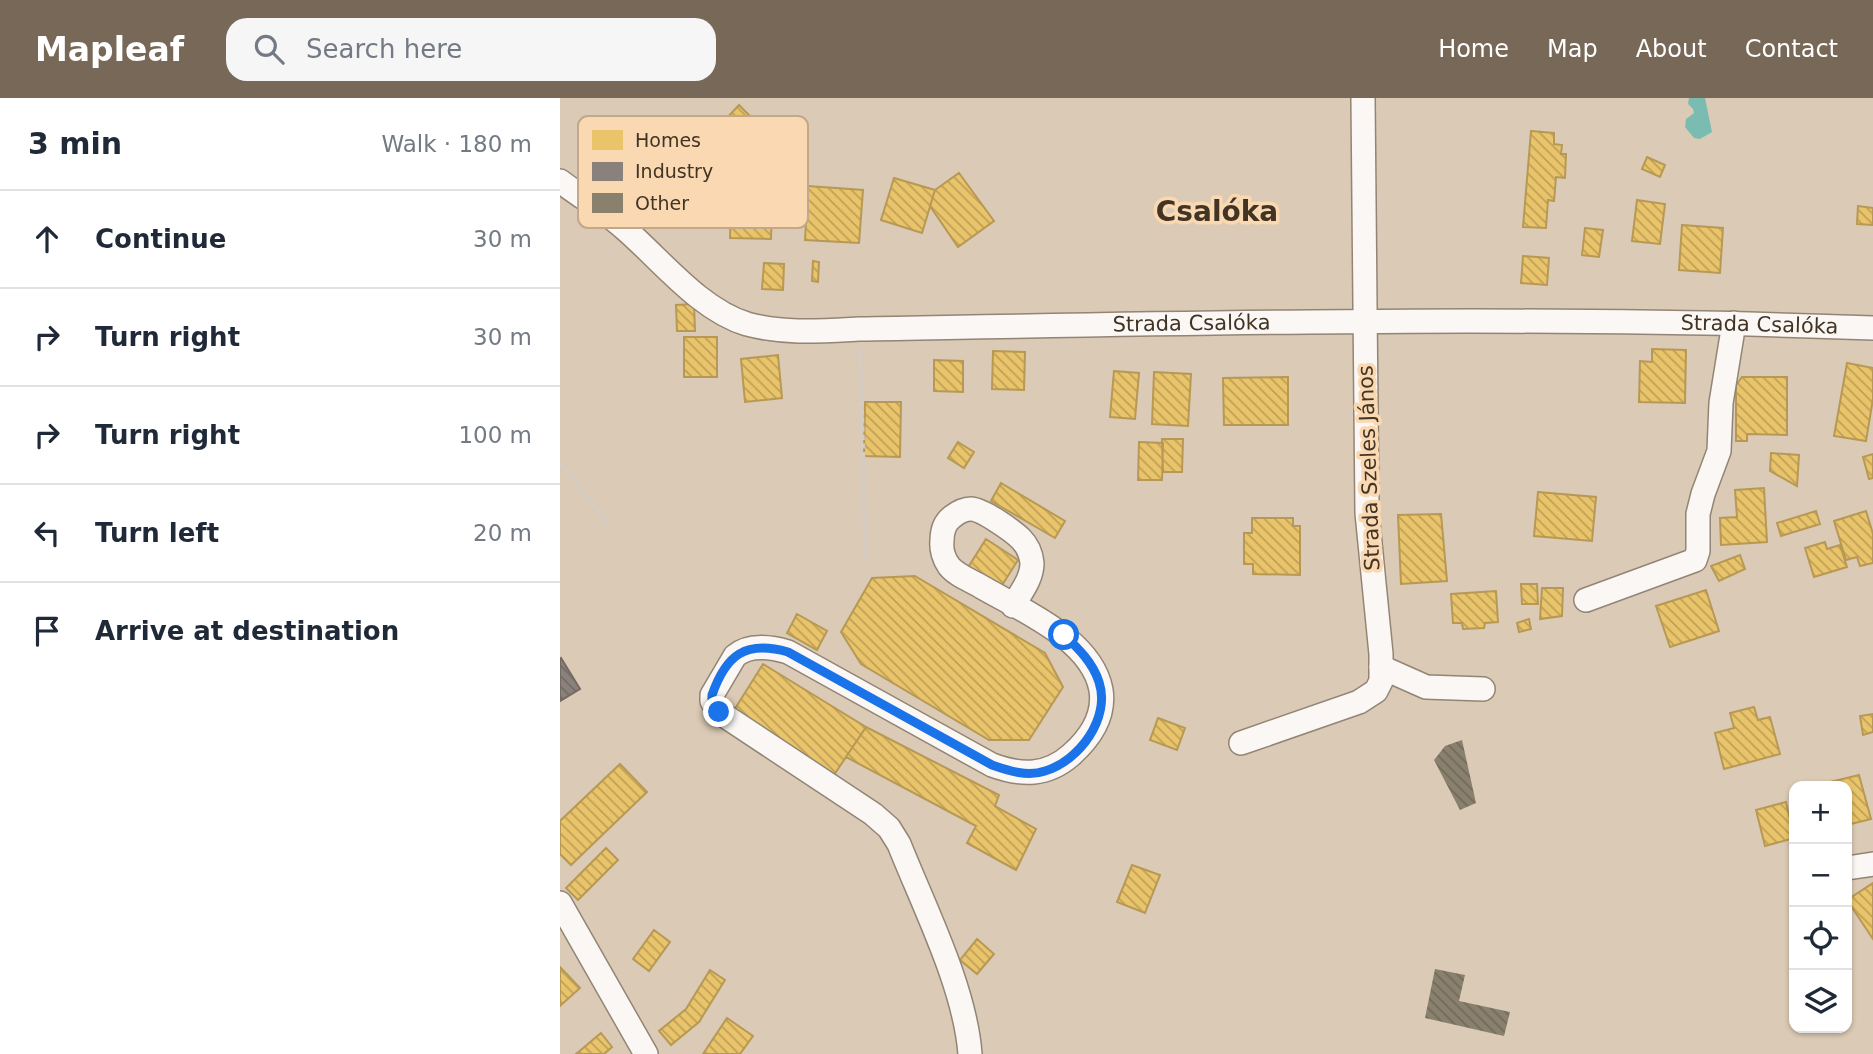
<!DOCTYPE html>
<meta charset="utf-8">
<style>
body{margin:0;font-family:"DejaVu Sans",sans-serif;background:#f6f6f7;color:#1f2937}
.controls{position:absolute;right:21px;bottom:21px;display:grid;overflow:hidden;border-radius:14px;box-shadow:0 2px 5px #0004}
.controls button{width:63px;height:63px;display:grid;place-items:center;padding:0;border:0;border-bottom:2px solid #e0e1e3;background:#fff;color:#1f2937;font:35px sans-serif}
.stop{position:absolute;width:21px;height:21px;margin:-16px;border:5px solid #1a73e8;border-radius:50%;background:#fff}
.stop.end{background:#1a73e8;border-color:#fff;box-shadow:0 2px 7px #0008}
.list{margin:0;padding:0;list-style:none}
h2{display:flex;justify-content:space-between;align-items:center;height:91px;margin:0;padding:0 28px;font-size:30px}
h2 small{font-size:23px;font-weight:400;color:#747a83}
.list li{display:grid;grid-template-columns:46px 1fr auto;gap:21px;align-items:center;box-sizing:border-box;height:98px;padding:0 28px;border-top:2px solid #e0e1e3}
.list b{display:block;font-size:26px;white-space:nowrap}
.list em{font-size:23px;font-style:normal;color:#747a83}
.icon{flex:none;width:38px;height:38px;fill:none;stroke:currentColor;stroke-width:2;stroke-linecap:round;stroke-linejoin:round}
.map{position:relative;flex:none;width:1313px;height:956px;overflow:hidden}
header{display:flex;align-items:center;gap:42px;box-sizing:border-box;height:98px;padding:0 35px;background:#776857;color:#fff}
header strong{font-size:33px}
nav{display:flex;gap:38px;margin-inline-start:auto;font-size:24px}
.search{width:490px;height:63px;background:#f6f6f7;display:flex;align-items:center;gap:18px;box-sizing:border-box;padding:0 24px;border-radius:21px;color:#747a83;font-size:26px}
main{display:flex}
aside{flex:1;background:#fff}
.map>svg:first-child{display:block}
.water{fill:#7abcb2}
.homes{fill:url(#homes-back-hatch);stroke:#b79955;stroke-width:2}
.industry{fill:url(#industry-back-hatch);stroke:#746a62;stroke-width:2}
.building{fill:url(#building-back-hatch)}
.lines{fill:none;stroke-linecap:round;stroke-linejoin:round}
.minor-casing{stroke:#928575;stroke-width:26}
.path{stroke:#d3cdc8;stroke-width:4.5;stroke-dasharray:5 3.5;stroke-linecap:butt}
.minor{stroke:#faf7f4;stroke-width:23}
.route{stroke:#1a73e8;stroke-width:9}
.labels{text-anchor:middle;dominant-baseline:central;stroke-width:7;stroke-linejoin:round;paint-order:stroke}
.street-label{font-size:21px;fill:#413425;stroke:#f9d8b2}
.district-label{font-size:28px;font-weight:bold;fill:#413425;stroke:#f9d8b2}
.key{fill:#f9d8b2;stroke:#c2a788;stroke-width:2}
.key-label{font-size:19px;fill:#413425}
</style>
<header>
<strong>Mapleaf</strong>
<div class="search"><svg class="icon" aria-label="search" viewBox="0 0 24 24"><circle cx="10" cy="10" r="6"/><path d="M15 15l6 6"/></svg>Search here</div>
<nav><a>Home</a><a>Map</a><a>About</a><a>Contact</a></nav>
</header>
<main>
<aside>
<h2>3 min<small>Walk · 180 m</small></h2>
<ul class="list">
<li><svg class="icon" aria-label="ahead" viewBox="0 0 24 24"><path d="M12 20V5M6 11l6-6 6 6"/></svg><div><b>Continue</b></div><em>30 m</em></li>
<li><svg class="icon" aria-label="right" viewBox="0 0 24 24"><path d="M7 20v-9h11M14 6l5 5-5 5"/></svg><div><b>Turn right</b></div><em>30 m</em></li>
<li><svg class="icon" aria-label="right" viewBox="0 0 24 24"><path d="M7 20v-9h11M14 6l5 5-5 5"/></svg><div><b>Turn right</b></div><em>100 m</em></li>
<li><svg class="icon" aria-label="left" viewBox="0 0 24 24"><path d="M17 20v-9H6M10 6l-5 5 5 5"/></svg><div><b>Turn left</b></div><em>20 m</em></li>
<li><svg class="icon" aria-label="arrive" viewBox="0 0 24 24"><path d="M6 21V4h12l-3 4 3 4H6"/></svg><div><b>Arrive at destination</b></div></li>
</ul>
</aside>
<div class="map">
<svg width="1313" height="956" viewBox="0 0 1313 956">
<defs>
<pattern id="homes-back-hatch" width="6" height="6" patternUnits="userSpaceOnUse" patternTransform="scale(1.75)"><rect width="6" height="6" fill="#e9c46a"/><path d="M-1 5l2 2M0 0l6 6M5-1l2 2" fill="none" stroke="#bea057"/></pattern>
<pattern id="industry-back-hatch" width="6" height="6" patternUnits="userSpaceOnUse" patternTransform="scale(1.75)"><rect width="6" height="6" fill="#8a817c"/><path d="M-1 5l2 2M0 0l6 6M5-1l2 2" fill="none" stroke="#726a65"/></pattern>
<pattern id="building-back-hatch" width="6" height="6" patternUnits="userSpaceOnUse" patternTransform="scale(1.75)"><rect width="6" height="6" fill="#8a806e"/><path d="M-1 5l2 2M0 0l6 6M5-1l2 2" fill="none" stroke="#726a5a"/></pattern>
</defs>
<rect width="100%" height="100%" fill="#dbcab5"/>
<path class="water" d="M1129 0H1145L1152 34 1140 41 1134 40 1125 29 1126 21 1134 15 1133 11 1128 6Z"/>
<path class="homes" d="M179 7 192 20 178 35 165 22Z
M971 33 994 35V46L1002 47 1001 56H1006L1005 80 996 79 994 103 988 102 986 130 963 129Z
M1087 59 1105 67 1100 79 1082 71Z
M399 75 434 123 398 149 370 108 375 92Z
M334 80 375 92 362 135 321 122Z
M248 88 303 92 299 145 245 142Z
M1077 102 1105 106 1100 146 1072 143Z
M171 104 212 105 211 141 170 140Z
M1298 108 1313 110V127L1297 126Z
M1122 127 1163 130 1160 175 1119 172Z
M1025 130 1043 132 1039 159 1022 157Z
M963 158 989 160 987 187 961 185Z
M253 163 259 164 258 184 252 183Z
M204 165 224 166 223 192 202 191Z
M134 206 135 233H117L116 207Z
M124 239H157V279H124Z
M1092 251 1126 252 1125 305 1079 304 1080 263 1092 264Z
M433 253 465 254 464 292 432 291Z
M218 257 222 300 185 304 181 261Z
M374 262 403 263V294L374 293Z
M1287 265 1313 270V301L1306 343 1274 338Z
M554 273 579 275 575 321 550 319Z
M594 274 631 276 628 328 592 326Z
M728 279V327H664L663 280Z
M1182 279H1227V337L1187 336V343H1176V287Z
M305 304H341L340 359 304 358Z
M602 341H623L622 374H603Z
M398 344 414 354 404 370 388 360Z
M579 344 603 345 602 382H578Z
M1211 355 1239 357 1237 388 1210 373Z
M1313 356V380L1309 381 1303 359Z
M441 385 505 423 495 440 431 403Z
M1204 390 1207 444 1161 447 1160 420 1177 419 1175 392Z
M978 394 1036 399 1032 443 974 438Z
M1256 413 1260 426 1221 438 1217 425Z
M1306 413 1313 436V465L1300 468 1297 459 1286 462 1274 423Z
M881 416 887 483 841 486 838 417Z
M692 420H733V428H740V477L693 476V466H684V435H692Z
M426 441 458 462 439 492 407 471Z
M1265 444 1267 451 1280 447 1287 469 1254 479 1245 450Z
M1180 457 1185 471 1159 483 1151 468Z
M355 478 485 555 503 589 469 642H429L301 566 281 534 312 480Z
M961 486H977L978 506H962Z
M982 490H1003L1002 518 980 521Z
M1146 492 1159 533 1110 549 1096 508Z
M936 493 938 524 925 525 924 530 903 531 902 525H893L891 496Z
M237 516 267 533 257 552 227 535Z
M969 521 971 531 959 534 957 525Z
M203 566 306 629 272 680 171 617Z
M1194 609 1198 622 1210 619 1220 656 1164 671 1155 635 1174 630 1170 615Z
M1313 616V634L1303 637 1300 618Z
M598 620 625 630 617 652 590 642Z
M306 629 439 697 435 708 476 731 456 772 407 745 416 728 286 659Z
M60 666 87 694 11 767 0 756V723Z
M1299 677 1311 721 1287 727V688H1254Z
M1226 704 1234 740 1205 748 1196 712Z
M46 750 58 762 18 802 6 790Z
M572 767 600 777 585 815 557 804Z
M1313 785V841L1287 802Z
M94 832 110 844 89 873 73 861Z
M417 841 434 856 417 876 400 862Z
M0 869 20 890 0 908Z
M150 872 165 882 139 924 111 947 99 933 126 911Z
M167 920 193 938 180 956H143Z
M41 935 52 949 44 956H16Z"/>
<path class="industry" d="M1 560 20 591 0 603V561Z"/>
<path class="building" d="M902 642 916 705 900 712 874 662 885 648Z
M875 871 905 877 899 903 950 914 944 938 865 920Z"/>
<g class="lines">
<defs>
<g id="minor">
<path id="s1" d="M0 83C21 99 45 113 65 131 101 162 140 212 187 226 224 236 261 233 299 231 637 225 975 217 1313 230"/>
<path d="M1026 502 1135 462 1138 453V416L1143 396 1159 353 1161 305 1174 225"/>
<path d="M821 569 866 589 923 591"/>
<path d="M681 645 799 604 816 593 821 583V556L807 415 803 0"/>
<path d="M1287 770 1313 766"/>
<path d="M0 805 86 956"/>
<path d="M410 956C405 889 364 809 339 746L329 730 313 716 159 614 152 603V597L175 558C189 546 211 549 228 554L432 667C462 678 487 678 511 657 530 640 545 618 541 592 532 541 461 512 420 488 410 482 396 477 389 468 384 461 381 451 382 443 382 433 384 425 392 419 397 415 405 411 411 411 422 411 453 433 461 441 467 447 471 456 472 465 472 481 461 494 453 508"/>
</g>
</defs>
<use href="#minor" class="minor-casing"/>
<path class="path" d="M300 252 306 465
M0 364 48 427"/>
<use href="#minor" class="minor"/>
</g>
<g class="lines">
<path class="route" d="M159 614 152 603V597C166 557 185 542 228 554L432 667C449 673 468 679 485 673 519 663 551 620 539 584 533 565 519 551 504 537"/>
</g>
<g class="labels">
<g class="street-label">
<text stroke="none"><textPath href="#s1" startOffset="682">Strada Csalóka</textPath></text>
<text stroke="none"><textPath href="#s1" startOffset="1250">Strada Csalóka</textPath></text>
<text transform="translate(809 370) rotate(-92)">Strada Szeles János</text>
</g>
<g class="district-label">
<text x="657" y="113">Csalóka</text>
</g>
</g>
<rect x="18" y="18" width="230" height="112" rx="10" class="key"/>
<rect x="32" y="32" width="31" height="20" fill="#e9c46a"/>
<rect x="32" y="64" width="31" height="19" fill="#8a817c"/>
<rect x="32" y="95" width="31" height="20" fill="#8a806e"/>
<g class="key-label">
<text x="75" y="49">Homes</text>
<text x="75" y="80">Industry</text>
<text x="75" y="112">Other</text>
</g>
</svg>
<div class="controls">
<button>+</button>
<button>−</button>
<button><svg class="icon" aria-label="locate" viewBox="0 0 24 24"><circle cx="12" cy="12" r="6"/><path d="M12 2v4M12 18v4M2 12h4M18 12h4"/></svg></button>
<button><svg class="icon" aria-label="layers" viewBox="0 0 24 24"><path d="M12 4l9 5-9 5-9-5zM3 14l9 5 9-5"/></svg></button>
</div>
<div class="stop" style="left:504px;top:537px"></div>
<div class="stop end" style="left:159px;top:614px"></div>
</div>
</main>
